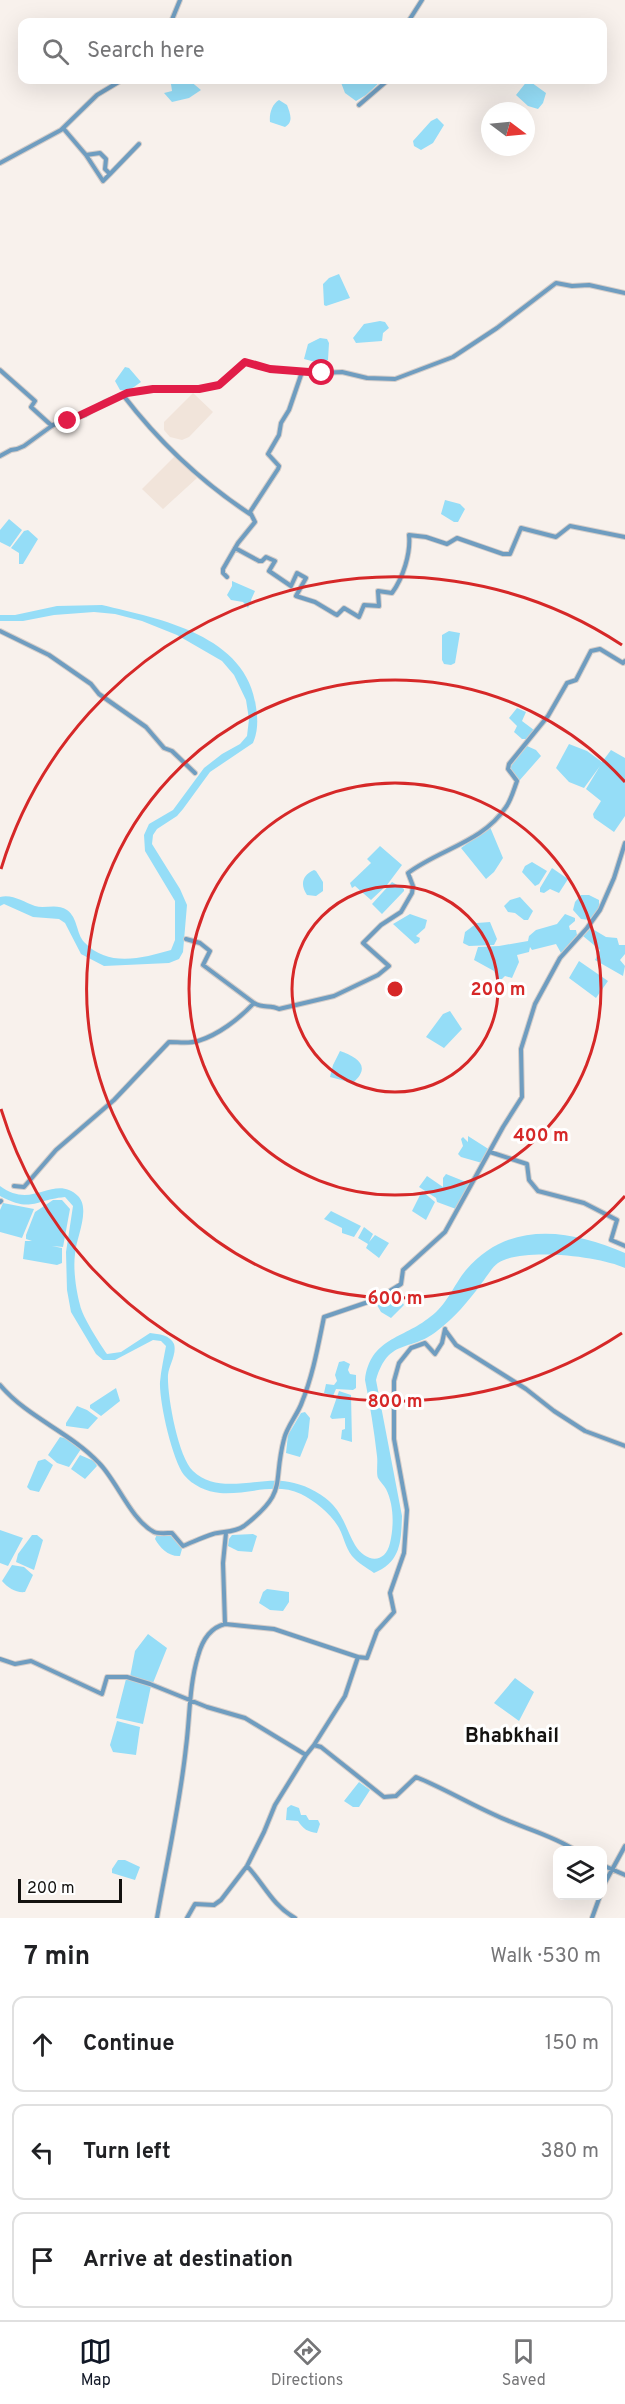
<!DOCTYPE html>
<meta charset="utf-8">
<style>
body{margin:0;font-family:Overpass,sans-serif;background:#f2f2f2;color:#202124}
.controls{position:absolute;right:18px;bottom:18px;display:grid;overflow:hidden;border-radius:12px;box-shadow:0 6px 24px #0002}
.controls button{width:54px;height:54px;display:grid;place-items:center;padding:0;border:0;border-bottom:2px solid #e0e0e0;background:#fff;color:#202124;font:30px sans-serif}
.compass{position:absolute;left:481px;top:102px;width:54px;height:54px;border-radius:50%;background:#fff;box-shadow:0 6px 24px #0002;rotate:106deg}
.scale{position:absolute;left:18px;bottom:15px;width:104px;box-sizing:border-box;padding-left:6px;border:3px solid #141210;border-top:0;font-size:16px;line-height:21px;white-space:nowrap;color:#141210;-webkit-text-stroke:4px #fff;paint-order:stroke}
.stop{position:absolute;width:18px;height:18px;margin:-14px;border:4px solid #e11d48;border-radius:50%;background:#fff}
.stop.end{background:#e11d48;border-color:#fff;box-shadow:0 2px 6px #0008}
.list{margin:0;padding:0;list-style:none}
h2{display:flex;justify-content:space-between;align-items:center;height:78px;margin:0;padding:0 24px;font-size:26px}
h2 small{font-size:20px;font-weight:400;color:#757577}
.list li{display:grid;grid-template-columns:39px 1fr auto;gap:18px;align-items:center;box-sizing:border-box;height:96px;margin:0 12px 12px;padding:0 12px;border:2px solid #e0e0e0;border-radius:12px}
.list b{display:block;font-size:22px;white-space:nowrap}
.list em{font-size:20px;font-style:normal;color:#757577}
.icon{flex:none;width:33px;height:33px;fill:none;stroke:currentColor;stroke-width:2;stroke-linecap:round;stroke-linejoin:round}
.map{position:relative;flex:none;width:625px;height:1918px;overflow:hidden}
.search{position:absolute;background:#fff;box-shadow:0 6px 24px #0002;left:18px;right:18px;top:18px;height:66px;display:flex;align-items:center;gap:15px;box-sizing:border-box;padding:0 21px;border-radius:12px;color:#757577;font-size:22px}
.sheet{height:402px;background:#fff}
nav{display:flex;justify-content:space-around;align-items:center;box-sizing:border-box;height:84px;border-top:2px solid #e0e0e0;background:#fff;font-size:16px;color:#757577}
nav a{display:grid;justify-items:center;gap:3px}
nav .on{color:#111827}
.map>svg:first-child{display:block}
.built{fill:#f1e4da}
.water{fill:#95ddf7}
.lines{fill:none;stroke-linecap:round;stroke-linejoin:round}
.minor-casing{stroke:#d4cdc9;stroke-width:6}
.minor{stroke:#6f9dc0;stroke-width:4}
.route{stroke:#e11d48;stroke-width:8}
.ring{fill:none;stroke:#d62828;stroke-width:3}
.labels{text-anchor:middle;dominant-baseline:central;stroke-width:6;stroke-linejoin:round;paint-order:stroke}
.quarter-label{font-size:20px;font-weight:bold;fill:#141210;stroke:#fff}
.centre{fill:#d62828;stroke:#fff;stroke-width:3}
.ring-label{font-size:18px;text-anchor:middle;font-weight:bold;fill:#d62828;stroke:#fff;stroke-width:6;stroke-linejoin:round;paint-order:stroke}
</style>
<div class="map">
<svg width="625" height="1918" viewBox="0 0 625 1918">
<rect width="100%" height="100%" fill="#f8f1ec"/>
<path class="built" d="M193 393 213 412 189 437 182 440 170 437 164 430V422Z
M175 456 197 478 163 509 142 489Z"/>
<path class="water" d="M178 80H189L201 90 189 98 172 102 164 93 172 91 171 84Z
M340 80H382L366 95 356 101 345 93Z
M528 80 546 93 543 103 538 109 528 106 516 95Z
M279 100 287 105C290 113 294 122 285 127L270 122C269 114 272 104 279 100Z
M437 118 444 125 433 143 421 150 414 146 413 141 431 121Z
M339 274 350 298 326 306 324 305 323 284 329 278Z
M380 321 385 322 389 328 383 333 382 341 356 343 353 338 364 324Z
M320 338 327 339 329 343 328 360 319 363 304 359 308 344Z
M125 367 129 368 141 382C134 387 129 392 120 390L115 381Z
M445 500 460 504 465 509 458 522H454L441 514Z
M9 519 22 530 10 547 0 542V530Z
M28 530 38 539 23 564H19V553L11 548 24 531Z
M232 581 255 591 251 600 252 604 250 603 248 608 243 602 231 600 227 595 232 586Z
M102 605C160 619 247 635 256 707 258 720 258 731 253 743L210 772 183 809 177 816 157 829 153 835 152 844 180 889 187 905 183 952 179 959 169 963 104 966 81 954 65 923 59 919 33 917 4 904 0 906V897C13 894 23 902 35 906 45 909 57 903 67 910 78 918 76 933 84 942 108 968 143 958 171 950L175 940V901L145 851 144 835 149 824 173 810 204 768 222 754 240 744 247 736 249 719 246 700 234 675 222 661 177 635 142 621 115 614 94 612 54 615 23 621H0V615H15L57 606Z
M449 631 460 633 455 663 451 665 444 664 442 660V635Z
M517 708 526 712 522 721 534 730 527 739H522L514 732 517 726 509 718Z
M569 744 587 751 602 762 611 750 625 758V816L614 832 594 818 593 814 601 801 586 789 600 766 584 788 569 782 556 768Z
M527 746 536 750 541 756 519 781 510 767Z
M490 827 503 858 494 872 486 879 461 848Z
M380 846 402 865 387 885 371 900 355 886 352 888 350 883 371 863 367 859Z
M532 862 547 871 539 884 535 886 522 872 525 866Z
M552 868 568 879 559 893 550 889 544 893 540 892V888Z
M314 870 316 871 323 882V891L316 896 307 895C300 885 302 875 314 870Z
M392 882 404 889V891L382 914 372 904Z
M581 895H589L599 900V909L589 920 581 919 573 910 575 902Z
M520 897 533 911 528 920H524L515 913 508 912 504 906 510 900Z
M410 914 427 920 425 928 416 936 420 938 419 942 415 944 393 924Z
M565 914 575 918V921L569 926 570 930H576L577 935 561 953 556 944 532 950 530 947 529 952 517 955 519 962 512 978 505 976 501 980 497 979 494 971 474 960 478 947 499 946 528 941 529 936 536 930 557 924Z
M490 922 497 939 494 945 469 946 463 943 465 932 477 923Z
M591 928 606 937 617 938 619 945H625V954L620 960 625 966 623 976 595 960 600 950 583 936Z
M579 961 608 981 596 998 569 978Z
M450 1011 462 1029 444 1048 426 1037 443 1014Z
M340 1051C357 1057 372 1066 353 1083L330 1077 333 1065Z
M468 1136 490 1150 482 1163 461 1157 458 1154 463 1146 461 1139 463 1137 468 1142Z
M446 1174 471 1184 456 1209 437 1202 436 1198 419 1187 427 1176 443 1187V1178Z
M0 1186C33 1211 54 1173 78 1196 91 1209 76 1238 75 1254 73 1269 76 1290 80 1305 82 1316 100 1344 107 1354L121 1352 150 1333C159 1334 170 1335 174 1344 177 1354 169 1365 168 1375 167 1395 178 1457 193 1471 220 1497 262 1474 294 1483 308 1486 324 1495 333 1505 344 1517 347 1531 355 1545 365 1562 385 1565 390 1543 394 1526 394 1505 386 1489 384 1485 380 1482 378 1478 376 1473 378 1463 377 1456 374 1430 370 1405 365 1380 370 1338 403 1339 430 1317 447 1305 453 1286 466 1270 509 1220 570 1229 625 1253V1268C600 1256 522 1247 498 1263 492 1267 486 1278 481 1284 468 1302 454 1318 437 1331 409 1353 389 1337 376 1380L402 1516C401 1542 401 1562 374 1573 367 1568 358 1563 352 1556 345 1547 344 1537 339 1528 331 1514 315 1501 301 1494 275 1482 248 1495 220 1493 207 1492 192 1485 184 1475 172 1459 159 1401 160 1382 161 1370 164 1357 166 1346L161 1341 153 1340 115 1360H103L96 1354 71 1312 67 1290 66 1252 73 1206 65 1197C34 1200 32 1213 0 1196Z
M422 1191 435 1202 426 1220 412 1211Z
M53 1200H62L70 1209 63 1247 52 1246 62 1248V1263L57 1265 23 1259 25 1241H32L26 1239V1235L35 1212Z
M3 1203 34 1209 22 1238 0 1232V1210Z
M331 1211 361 1226 354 1237 342 1233V1228L324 1219Z
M364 1227 373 1234 369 1242 375 1235 389 1243 379 1258 366 1248 368 1244 358 1238Z
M393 1297 400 1298 404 1305 391 1318 381 1312 377 1305 379 1301Z
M344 1361 350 1364 348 1370 350 1374 356 1375V1388L353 1390 336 1389 333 1396 324 1393 326 1384 334 1385 337 1381 335 1375 339 1362Z
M116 1388 120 1401 101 1416 90 1408V1405Z
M339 1391 351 1395 352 1442 341 1439 342 1430 345 1429V1418L332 1419 330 1417Z
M77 1406 87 1410 98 1418 88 1429 66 1426V1423Z
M305 1412 310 1418 308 1437 300 1457 286 1453 288 1435 301 1413Z
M60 1437 68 1439 81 1449 69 1467 57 1463 48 1455Z
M80 1455 94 1461 97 1466 85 1479 71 1469Z
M45 1459 53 1465 39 1492 30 1490 27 1487 38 1461Z
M0 1530 23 1538 8 1566 0 1563Z
M157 1534C173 1535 174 1535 182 1549L180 1556C169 1557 160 1548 155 1539Z
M253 1534 257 1536 252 1552 238 1551 228 1546 229 1539 232 1535Z
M32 1535H37L43 1540 34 1570 16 1562 18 1554Z
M12 1565 24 1567 33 1575 25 1592C16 1593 8 1588 2 1581Z
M267 1589 289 1592V1602L283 1611 270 1610 259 1603 263 1592Z
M148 1634 167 1648 153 1683 130 1677 135 1651Z
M515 1678 534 1692 519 1721 494 1703Z
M126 1679 151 1686 143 1724 116 1718Z
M117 1721 140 1727 136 1755 113 1752 110 1745Z
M359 1782 370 1790 359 1807H353L344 1801Z
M291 1805 299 1808 301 1815H306L309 1820H318L320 1824 317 1833C308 1832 303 1829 298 1821L286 1820 287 1808Z
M118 1860H125L140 1867 135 1880 112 1873V1869Z"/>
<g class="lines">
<defs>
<path id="minor" d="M171 22 180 0
M408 22 422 0
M359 105 388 80
M63 128 86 155 100 153 106 159 105 169 110 174 139 144
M86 155 103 181 110 174
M0 163 61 130 97 95 122 80
M0 370 35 401 31 407 52 426
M123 395C159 442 200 481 250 514
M0 456 11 450 17 449 24 446 53 425 85 415 105 402 127 393 154 389H199L219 385 245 362 270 369 322 373 342 372 367 378 395 379 453 357 497 328 556 283 572 286 589 285 625 293
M235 548 259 561H262L266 557 275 561 269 571 291 586 297 573 306 578 296 596 315 602 335 614 337 615 344 608 359 617 364 605 379 606 378 591 392 593C403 578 411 553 409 535L426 537 447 544 457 538 503 554H510L521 528 556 537 570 526 625 537
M227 577 223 573V569L238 543 255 522 250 512 278 469 279 466 268 454 279 435 281 423 289 410 302 372
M0 631 49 655 91 684 99 694 146 727 164 748 172 751 195 773
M186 939 200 943 210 951 203 965 254 1003
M490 1152 527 1164 529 1180 538 1191 584 1203 617 1220 611 1240 625 1246
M14 1186 24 1187 56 1150 114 1100 169 1042C179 1042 188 1044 198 1041 218 1035 239 1019 254 1003 263 1009 270 1004 279 1009L334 996 378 975 389 966 363 943 381 925 401 912 412 893 413 886 408 873C440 849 483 842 506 807 511 800 514 789 517 781L508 769 509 764 548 716 567 683 576 680 591 651 600 649 623 663 625 661
M0 1202 1 1201
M445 1330 456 1345 526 1389 554 1411 585 1431 625 1446
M0 1385C28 1418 70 1432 99 1463 117 1481 131 1520 154 1532 158 1534 167 1533 172 1533L183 1546C193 1542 203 1537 213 1534 223 1531 234 1533 244 1526 289 1491 272 1485 284 1439 287 1426 298 1414 302 1402 313 1375 318 1346 324 1317L377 1299 401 1284 403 1270 445 1232 503 1127 522 1097 521 1049 535 1004 560 958 587 928 600 910 614 878 625 843
M225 1624 274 1629 358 1657 345 1696 314 1745
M358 1657 367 1658 377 1631 394 1612 390 1593 404 1553 407 1510 394 1439V1381L399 1363 411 1348 425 1343 435 1354 442 1343 445 1329
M0 1659 15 1664 31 1661 102 1694 107 1677H127L150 1684 207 1707 245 1718 306 1755 314 1745 321 1747 384 1797 396 1796 416 1777C443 1788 468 1803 495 1815 522 1828 550 1834 575 1850
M602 1865 625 1875
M247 1866C264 1884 272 1905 295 1918
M602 1888 625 1846
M157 1918C167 1861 180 1804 186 1747 190 1717 189 1686 198 1656 202 1641 209 1628 225 1624L223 1563 226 1533
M187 1918 195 1904 214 1905 221 1900 247 1866 264 1832 275 1805 306 1755
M592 1918 600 1896"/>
</defs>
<use href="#minor" class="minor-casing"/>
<use href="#minor" class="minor"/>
</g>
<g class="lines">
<path class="route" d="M68 421 127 393 153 389H199L219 385 245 362 270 369 322 373"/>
</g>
<g class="ring">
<circle cx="395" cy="989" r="103"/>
<circle cx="395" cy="989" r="206"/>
<path d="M625 1196A309 309 0 1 1 625 782"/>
<path d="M622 1333A412 412 0 0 1 1 1109M1 869A412 412 0 0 1 622 645"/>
</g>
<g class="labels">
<g class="quarter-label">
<text x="512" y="1737">Bhabkhail</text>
</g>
</g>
<circle cx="395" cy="989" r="9" class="centre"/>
<g class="ring-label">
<text x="498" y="995">200 m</text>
<text x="541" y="1141">400 m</text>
<text x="395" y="1304">600 m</text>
<text x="395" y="1407">800 m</text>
</g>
</svg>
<div class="controls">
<button><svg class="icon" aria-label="layers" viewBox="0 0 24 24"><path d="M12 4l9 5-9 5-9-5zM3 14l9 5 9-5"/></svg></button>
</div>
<svg class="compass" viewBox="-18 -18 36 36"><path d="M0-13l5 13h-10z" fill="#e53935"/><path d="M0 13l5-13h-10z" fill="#757577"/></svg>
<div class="scale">200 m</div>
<div class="stop" style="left:322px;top:373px"></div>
<div class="stop end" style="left:68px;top:421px"></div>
<div class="search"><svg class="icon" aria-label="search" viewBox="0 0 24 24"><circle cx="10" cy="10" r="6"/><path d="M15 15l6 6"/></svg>Search here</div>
</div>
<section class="sheet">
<h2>7 min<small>Walk · 530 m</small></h2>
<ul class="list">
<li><svg class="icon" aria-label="ahead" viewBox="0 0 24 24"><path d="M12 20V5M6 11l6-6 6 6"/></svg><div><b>Continue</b></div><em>150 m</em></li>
<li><svg class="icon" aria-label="left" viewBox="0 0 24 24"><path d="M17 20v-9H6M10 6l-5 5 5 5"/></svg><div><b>Turn left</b></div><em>380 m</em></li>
<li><svg class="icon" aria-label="arrive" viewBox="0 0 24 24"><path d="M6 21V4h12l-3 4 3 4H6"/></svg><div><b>Arrive at destination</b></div></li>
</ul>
</section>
<nav>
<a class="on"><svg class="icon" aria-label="map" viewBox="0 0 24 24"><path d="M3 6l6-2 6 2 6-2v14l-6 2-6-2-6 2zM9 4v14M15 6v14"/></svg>Map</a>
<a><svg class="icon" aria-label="directions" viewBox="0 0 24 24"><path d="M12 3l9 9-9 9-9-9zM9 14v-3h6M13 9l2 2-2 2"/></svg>Directions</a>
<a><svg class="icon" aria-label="saved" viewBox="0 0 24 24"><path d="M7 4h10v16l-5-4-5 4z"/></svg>Saved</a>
</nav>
